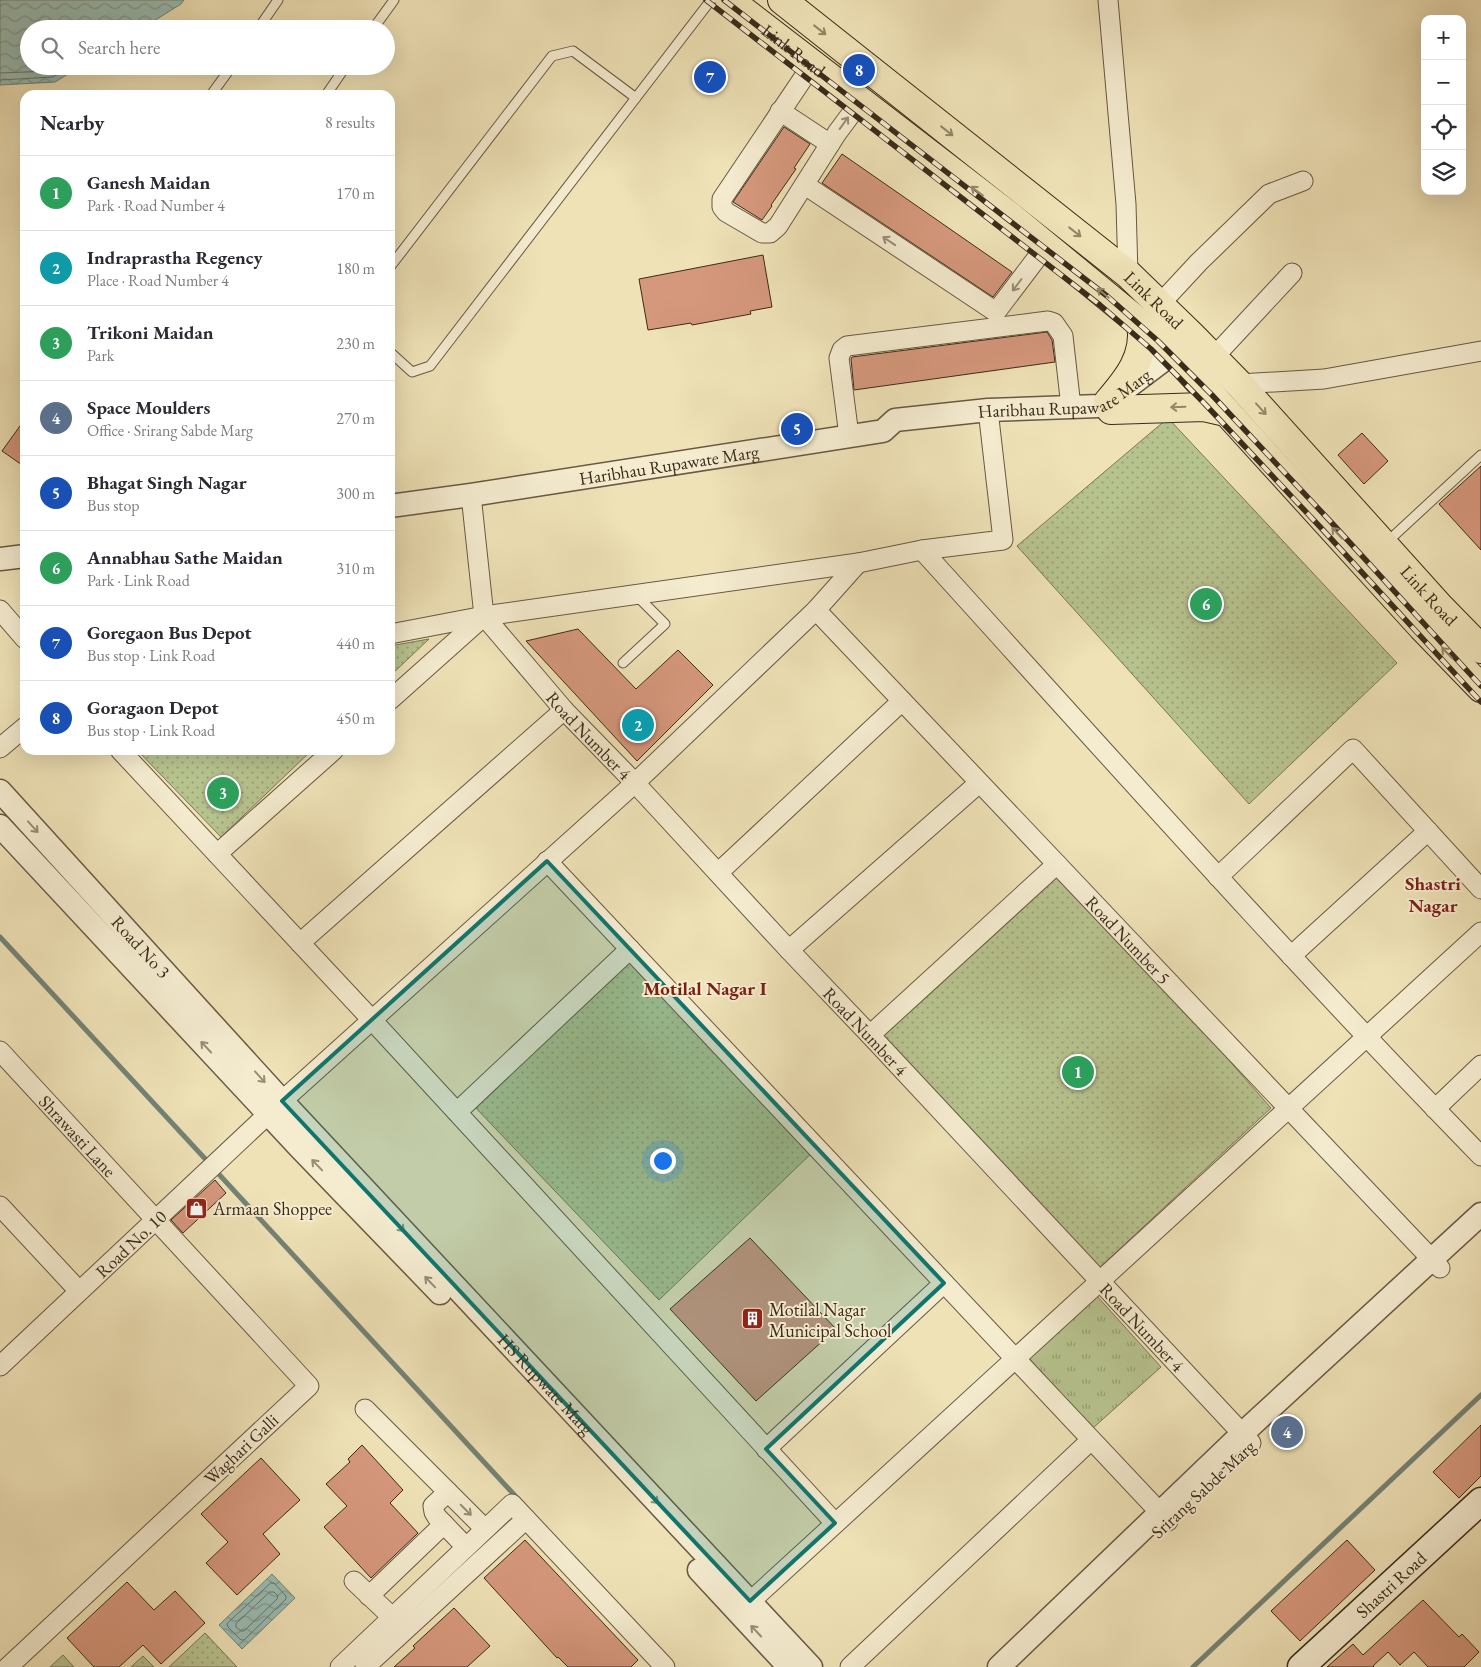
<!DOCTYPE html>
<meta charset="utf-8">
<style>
body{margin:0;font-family:"EB Garamond",serif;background:#f7f7f7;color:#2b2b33}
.controls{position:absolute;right:15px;top:15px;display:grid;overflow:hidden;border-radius:10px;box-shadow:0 5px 20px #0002}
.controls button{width:45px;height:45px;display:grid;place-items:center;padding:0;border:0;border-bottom:1px solid #e1e1e2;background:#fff;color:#2b2b33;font:25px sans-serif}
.you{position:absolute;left:662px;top:1160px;width:18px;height:18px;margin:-12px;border:4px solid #fff;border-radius:50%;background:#1a73e8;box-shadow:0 0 0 8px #1a73e833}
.badge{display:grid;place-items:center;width:32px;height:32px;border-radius:50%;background:#7c3aed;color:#fff;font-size:16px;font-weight:700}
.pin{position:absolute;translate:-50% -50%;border:2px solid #fff;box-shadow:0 1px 5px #0006}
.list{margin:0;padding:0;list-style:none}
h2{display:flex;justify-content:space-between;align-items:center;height:65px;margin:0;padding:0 20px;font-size:21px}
h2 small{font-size:16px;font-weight:400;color:#7c7c81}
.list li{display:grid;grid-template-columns:32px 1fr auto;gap:15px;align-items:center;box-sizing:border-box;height:75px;padding:0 20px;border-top:1px solid #e1e1e2}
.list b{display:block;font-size:19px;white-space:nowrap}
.list p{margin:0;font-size:16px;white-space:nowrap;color:#7c7c81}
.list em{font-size:16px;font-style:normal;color:#7c7c81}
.icon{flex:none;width:28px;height:28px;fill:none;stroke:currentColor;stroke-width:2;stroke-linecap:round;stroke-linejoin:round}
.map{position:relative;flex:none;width:1481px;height:1667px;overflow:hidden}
.search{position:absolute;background:#fff;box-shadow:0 5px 20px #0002;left:20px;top:20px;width:375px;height:55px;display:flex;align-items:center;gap:12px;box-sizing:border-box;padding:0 18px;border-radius:28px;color:#7c7c81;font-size:19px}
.panel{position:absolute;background:#fff;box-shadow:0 5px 20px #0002;left:20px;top:90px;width:375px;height:665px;border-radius:15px}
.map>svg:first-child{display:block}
.grass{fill:url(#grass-tufts);stroke:#797754}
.park{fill:url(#park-dots);stroke:#797754}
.garden{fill:#b7c38f;stroke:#797754}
.water{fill:url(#water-waves);stroke:#748376}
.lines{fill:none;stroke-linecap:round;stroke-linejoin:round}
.shore{stroke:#6a7467;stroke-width:1}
.stream{stroke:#748376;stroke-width:5}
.building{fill:#d6987d;stroke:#3b2b1a}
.service-casing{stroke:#685941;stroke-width:11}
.minor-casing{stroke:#685941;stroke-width:21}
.tertiary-casing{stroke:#685941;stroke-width:25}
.secondary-casing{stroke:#3b2b1a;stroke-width:29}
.primary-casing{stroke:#3b2b1a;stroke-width:30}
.service{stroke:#f5ecd0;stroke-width:9}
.minor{stroke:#f5ecd0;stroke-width:19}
.tertiary{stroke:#f5ecd0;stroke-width:22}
.secondary{stroke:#f5ecd0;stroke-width:26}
.primary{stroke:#efe2b7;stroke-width:28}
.rail-casing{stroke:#3b2b1a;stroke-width:5.5}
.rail{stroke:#f5ecd0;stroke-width:4;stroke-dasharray:11;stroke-linecap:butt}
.oneway{stroke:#958668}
.oneway2{stroke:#988c75}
.marked{fill:#0f766e;fill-opacity:0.2;stroke:#0f766e;stroke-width:4;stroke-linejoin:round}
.labels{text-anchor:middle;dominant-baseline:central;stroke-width:4;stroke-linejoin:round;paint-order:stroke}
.street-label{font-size:18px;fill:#3b2b1a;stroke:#f5ecd0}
.poi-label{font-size:18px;fill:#3b2b1a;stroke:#f5ecd0;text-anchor:start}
.neighbourhood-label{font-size:19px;font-weight:bold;fill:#7a1f14;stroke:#f5ecd0}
</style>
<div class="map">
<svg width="1481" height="1667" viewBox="0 0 1481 1667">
<defs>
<pattern id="grass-tufts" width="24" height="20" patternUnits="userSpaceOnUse" patternTransform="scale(1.25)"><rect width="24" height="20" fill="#b7c38f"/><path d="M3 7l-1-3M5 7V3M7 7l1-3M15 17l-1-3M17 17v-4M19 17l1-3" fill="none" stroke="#969f74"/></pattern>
<pattern id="park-dots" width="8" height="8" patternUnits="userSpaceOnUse" patternTransform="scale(1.25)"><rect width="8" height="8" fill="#b7c38f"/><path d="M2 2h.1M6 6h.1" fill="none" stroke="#969f74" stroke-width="1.8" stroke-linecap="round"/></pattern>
<pattern id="water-waves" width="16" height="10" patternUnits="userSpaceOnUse" patternTransform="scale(1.25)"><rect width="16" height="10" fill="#9abdb4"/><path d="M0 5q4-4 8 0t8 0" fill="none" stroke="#7f9a92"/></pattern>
</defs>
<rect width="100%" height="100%" fill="#efe2b7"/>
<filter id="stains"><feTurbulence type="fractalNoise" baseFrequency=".004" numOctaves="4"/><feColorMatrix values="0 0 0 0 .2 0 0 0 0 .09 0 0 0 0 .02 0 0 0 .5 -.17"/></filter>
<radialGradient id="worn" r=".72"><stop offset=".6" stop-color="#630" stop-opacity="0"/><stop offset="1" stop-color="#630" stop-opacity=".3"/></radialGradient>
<path class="grass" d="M1096 1295 1161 1367 1093 1428 1028 1357Z"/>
<path class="park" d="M1168 418 1397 663 1249 804 1017 546Z
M429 639 390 676V646Z
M137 750H312L221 837Z
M1057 865 1271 1108 1098 1269 883 1036Z
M633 953 817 1148 659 1300 473 1105Z
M205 1633 237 1667H169Z
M143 1656 154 1667H131Z"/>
<path class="garden" d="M63 1655 74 1667H50Z"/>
<path class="water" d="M0 0H184L181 4 141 29H29V66H81L55 82 0 85Z
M272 1574 295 1598 242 1649 219 1625Z"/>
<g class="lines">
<path class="shore" d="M0 73 51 71 60 66
M0 80 53 77 71 66
M271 1583H274L286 1596V1599L244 1640H241L228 1627 227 1624Z
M270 1592H274L278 1596 277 1599 244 1631H241L236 1627V1624Z"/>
<path class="stream" d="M0 937 209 1163
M215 1170 519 1500
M1193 1667 1481 1395"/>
</g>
<path class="building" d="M784 127 810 144 794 168 796 169 771 205 772 206 762 220 733 202Z
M842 154 1012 272 993 297 822 183Z
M763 255 772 307 750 311 751 314 692 325 691 323 648 330 639 279Z
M1047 332 1052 340 1055 362 854 390 851 359 852 357Z
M25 419V467L2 451Z
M1362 433 1388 461 1364 484 1338 455Z
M1481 466V550L1439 504Z
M578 629 636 689 678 650 713 685 637 761 526 641Z
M215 1180 226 1193 183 1233 171 1220Z
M750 1238 836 1329 756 1401 670 1309Z
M1481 1425V1476L1459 1498 1433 1472Z
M362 1445 403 1490 390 1503 418 1533 371 1578 324 1527 347 1506 326 1484 350 1462 348 1459Z
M261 1458 300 1500 263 1534 280 1554 237 1595 206 1563 228 1542 201 1514Z
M525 1540 638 1660 631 1667H568L558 1657 557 1658 484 1578Z
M1347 1540 1375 1570 1300 1641 1271 1611Z
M127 1582 154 1610 175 1591 205 1623 161 1664 143 1645 119 1667H94L67 1638Z
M1423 1600 1459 1637 1462 1634 1479 1652 1464 1667H1428L1414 1652 1400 1665 1388 1652 1373 1666 1374 1667H1327L1353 1644 1363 1655Z
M454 1608 490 1646 467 1667H394L415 1648 413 1646Z"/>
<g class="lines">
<defs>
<path id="service" d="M258 29 278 0
M373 29 394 0
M211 95 232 66
M326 95 346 66
M390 267 552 56 573 51 636 98
M390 352 412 372 430 366 711 0
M1386 543 1481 455
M623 663 665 624 636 595"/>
<g id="minor">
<path d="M1108 0 1126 204 1128 274"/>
<path d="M812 65 722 199V207L726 212 762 233H770L778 226 837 133 860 102"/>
<path d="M780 111 830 144"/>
<path d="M805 185 996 312 1046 246"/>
<path d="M1159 305 1199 262 1269 194 1303 181"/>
<path d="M1213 358 1292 273"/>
<path d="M1239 384 1324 379 1481 351"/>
<path d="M849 436 839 358 842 350 847 346 1048 321 1054 323 1063 336 1071 407"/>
<path d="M471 495 484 616"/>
<path d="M922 550C1107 754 1289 959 1481 1156"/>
<path d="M0 610 25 639"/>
<path id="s1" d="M816 610 1440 1268"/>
<path id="s2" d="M484 616 564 710 635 783 789 950 870 1035 1251 1443"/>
<path d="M390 634 484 616 858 563 922 550 1003 540 988 410"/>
<path d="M390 700 483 617"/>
<path d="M0 748 25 727"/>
<path d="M120 750 372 1020 835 1523"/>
<path d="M217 854 334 750"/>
<path d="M547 861 1168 1521"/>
<path d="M719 872 902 701"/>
<path d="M1218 877 1353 749 1481 889"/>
<path d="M300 943 564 710"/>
<path d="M789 950 979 783"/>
<path d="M1291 956 1428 831"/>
<path d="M870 1035 1057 864"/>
<path id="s3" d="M0 1051 309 1386 8 1667"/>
<path d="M1435 1109 1481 1065"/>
<path d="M457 1112 630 949"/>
<path d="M0 1206 79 1291"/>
<path id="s4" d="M0 1366 282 1101 635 783 816 610 858 563"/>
<path d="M365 1409 485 1529"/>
<path d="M766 1449 944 1283"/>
<path d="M448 1492 433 1506 434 1512 437 1517 466 1547"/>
<path d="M354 1581 392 1617"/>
<path d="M369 1596 444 1524"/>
<path d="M741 1610 1481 932"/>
<path d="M340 1667 512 1504 665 1667"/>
<path d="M365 1667 526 1519"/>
<path d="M850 1667 1091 1440"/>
</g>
<g id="tertiary">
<path id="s5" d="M390 506 471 495 883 431 895 420 988 410 1099 406 1108 402 1173 353 1185 342"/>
<path d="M0 559 25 556"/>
<path id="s6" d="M0 791 282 1101 811 1667"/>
<path d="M0 826 300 1148 440 1293"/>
<path d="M699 1570 789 1667"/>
<path d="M999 1667 1242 1434 1481 1214"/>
</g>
<g id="secondary">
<path id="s7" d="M1301 1667 1481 1501"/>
</g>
<g id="primary">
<path id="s8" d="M729 0 1006 213 1141 324 1173 353 1422 627 1481 688"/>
<path id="s9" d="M782 0 1128 274 1192 336 1239 384 1440 607 1481 649"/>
<path d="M1108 402C1127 380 1147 356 1141 324"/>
<path d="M1111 410 1204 407 1226 412"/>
</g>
</defs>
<use href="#service" class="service-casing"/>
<use href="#minor" class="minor-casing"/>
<use href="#tertiary" class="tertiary-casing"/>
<use href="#secondary" class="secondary-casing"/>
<use href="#primary" class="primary-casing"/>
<use href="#service" class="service"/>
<use href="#minor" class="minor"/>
<use href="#tertiary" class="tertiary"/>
<use href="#secondary" class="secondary"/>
<use href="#primary" class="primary"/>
<defs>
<path id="rail" d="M706 0 1100 305 1151 349 1204 403 1323 530 1481 702
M724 0 1107 296 1158 341 1212 395 1331 522 1481 686"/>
</defs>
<use href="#rail" class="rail-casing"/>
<use href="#rail" class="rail"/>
</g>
<defs><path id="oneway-shaft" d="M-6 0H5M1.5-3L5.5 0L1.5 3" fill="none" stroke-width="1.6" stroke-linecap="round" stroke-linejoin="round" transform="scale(1.25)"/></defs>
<g class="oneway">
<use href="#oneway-shaft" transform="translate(820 30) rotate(38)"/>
<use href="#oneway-shaft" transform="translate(947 131) rotate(38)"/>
<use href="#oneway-shaft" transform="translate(977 191) rotate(-143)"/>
<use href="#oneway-shaft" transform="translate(1075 232) rotate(38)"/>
<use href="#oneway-shaft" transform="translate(1103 293) rotate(-141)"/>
<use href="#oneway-shaft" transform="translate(1178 407) rotate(178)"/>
<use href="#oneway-shaft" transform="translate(1261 409) rotate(48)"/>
<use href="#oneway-shaft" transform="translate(1337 533) rotate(-132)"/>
<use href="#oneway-shaft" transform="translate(1447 653) rotate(-134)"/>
</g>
<g class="oneway2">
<use href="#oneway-shaft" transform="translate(844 123) rotate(-54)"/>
<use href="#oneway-shaft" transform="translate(889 241) rotate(-146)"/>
<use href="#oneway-shaft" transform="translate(1017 285) rotate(127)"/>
<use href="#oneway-shaft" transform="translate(33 827) rotate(48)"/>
<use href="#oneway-shaft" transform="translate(206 1047) rotate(-133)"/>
<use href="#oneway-shaft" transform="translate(260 1077) rotate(48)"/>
<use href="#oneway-shaft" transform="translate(317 1165) rotate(-134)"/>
<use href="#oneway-shaft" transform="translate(399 1226) rotate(47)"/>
<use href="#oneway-shaft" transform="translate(430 1282) rotate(-134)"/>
<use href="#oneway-shaft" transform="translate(653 1498) rotate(47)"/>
<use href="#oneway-shaft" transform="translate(466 1510) rotate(45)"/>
<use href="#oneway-shaft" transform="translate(756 1631) rotate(-133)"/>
</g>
<path class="marked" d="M547 861 944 1283 766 1449 835 1523 750 1601 282 1101Z"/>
<defs>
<symbol id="shop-square" viewBox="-11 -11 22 22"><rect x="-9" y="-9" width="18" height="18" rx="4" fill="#8f2418" stroke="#f5ecd0"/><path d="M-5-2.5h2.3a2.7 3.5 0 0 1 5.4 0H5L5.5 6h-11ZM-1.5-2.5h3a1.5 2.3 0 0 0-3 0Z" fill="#fff"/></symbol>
<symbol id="building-square" viewBox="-11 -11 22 22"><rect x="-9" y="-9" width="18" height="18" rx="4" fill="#8f2418" stroke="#f5ecd0"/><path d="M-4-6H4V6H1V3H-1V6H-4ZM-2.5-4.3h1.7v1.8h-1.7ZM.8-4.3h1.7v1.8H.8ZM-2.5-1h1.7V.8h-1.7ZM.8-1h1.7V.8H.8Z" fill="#fff"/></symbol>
</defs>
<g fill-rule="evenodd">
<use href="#shop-square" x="184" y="1196" width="25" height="25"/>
<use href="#building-square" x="740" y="1306" width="25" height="25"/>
</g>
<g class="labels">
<g class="street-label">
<text stroke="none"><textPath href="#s8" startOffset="82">Link Road</textPath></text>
<text stroke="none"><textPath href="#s9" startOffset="478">Link Road</textPath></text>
<text stroke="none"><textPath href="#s5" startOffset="689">Haribhau Rupawate Marg</textPath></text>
<text stroke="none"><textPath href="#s5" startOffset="282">Haribhau Rupawate Marg</textPath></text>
<text stroke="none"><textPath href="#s9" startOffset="882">Link Road</textPath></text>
<text stroke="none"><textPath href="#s2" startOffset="159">Road Number 4</textPath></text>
<text stroke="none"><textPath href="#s1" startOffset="454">Road Number 5</textPath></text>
<text stroke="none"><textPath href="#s6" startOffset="210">Road No 3</textPath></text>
<text stroke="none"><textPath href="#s2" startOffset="564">Road Number 4</textPath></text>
<text stroke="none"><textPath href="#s3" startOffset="115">Shrawasti Lane</textPath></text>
<text stroke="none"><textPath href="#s4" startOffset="179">Road No. 10</textPath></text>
<text stroke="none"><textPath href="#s2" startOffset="969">Road Number 4</textPath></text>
<text stroke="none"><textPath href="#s6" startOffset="806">HS Rupwate Marg</textPath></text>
<text transform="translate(241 1449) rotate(-43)">Waghari Galli</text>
<text transform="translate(1203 1489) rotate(-43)">Srirang Sabde Marg</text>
<text stroke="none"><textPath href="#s7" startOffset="122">Shastri Road</textPath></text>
</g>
<g class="poi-label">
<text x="213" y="1208">Armaan Shoppee</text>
<text x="769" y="1309">Motilal Nagar<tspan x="769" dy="21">Municipal School</tspan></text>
</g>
<g class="neighbourhood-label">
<text x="1433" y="883">Shastri<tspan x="1433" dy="22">Nagar</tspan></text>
<text x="705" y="988">Motilal Nagar I</text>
</g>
</g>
<rect width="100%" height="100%" filter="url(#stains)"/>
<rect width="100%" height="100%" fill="url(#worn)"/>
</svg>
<div class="controls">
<button>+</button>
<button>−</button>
<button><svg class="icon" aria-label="locate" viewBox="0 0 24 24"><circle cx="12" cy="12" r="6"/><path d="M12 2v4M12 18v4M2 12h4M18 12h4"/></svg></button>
<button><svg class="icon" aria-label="layers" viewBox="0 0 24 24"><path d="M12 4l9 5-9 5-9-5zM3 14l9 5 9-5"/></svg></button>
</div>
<div class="you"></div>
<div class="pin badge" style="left:1078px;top:1072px;background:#2e9e5b">1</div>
<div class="pin badge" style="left:638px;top:725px;background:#0f9aa8">2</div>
<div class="pin badge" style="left:223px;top:793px;background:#2e9e5b">3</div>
<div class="pin badge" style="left:1287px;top:1432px;background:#5c6f8a">4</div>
<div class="pin badge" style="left:797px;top:429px;background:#1a4fb4">5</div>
<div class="pin badge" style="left:1206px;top:604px;background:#2e9e5b">6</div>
<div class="pin badge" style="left:710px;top:77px;background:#1a4fb4">7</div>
<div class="pin badge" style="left:859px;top:70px;background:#1a4fb4">8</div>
<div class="search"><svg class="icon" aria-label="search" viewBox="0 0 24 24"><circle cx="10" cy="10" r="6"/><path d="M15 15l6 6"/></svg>Search here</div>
<section class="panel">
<h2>Nearby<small>8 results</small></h2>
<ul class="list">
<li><span class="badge" style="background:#2e9e5b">1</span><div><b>Ganesh Maidan</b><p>Park · Road Number 4</p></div><em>170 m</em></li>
<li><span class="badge" style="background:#0f9aa8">2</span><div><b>Indraprastha Regency</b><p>Place · Road Number 4</p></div><em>180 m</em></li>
<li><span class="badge" style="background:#2e9e5b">3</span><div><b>Trikoni Maidan</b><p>Park</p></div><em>230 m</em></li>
<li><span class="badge" style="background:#5c6f8a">4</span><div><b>Space Moulders</b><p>Office · Srirang Sabde Marg</p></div><em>270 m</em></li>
<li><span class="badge" style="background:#1a4fb4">5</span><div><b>Bhagat Singh Nagar</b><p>Bus stop</p></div><em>300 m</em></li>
<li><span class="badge" style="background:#2e9e5b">6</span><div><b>Annabhau Sathe Maidan</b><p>Park · Link Road</p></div><em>310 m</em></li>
<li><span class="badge" style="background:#1a4fb4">7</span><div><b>Goregaon Bus Depot</b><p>Bus stop · Link Road</p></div><em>440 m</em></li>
<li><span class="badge" style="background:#1a4fb4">8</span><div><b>Goragaon Depot</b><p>Bus stop · Link Road</p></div><em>450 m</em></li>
</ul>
</section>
</div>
